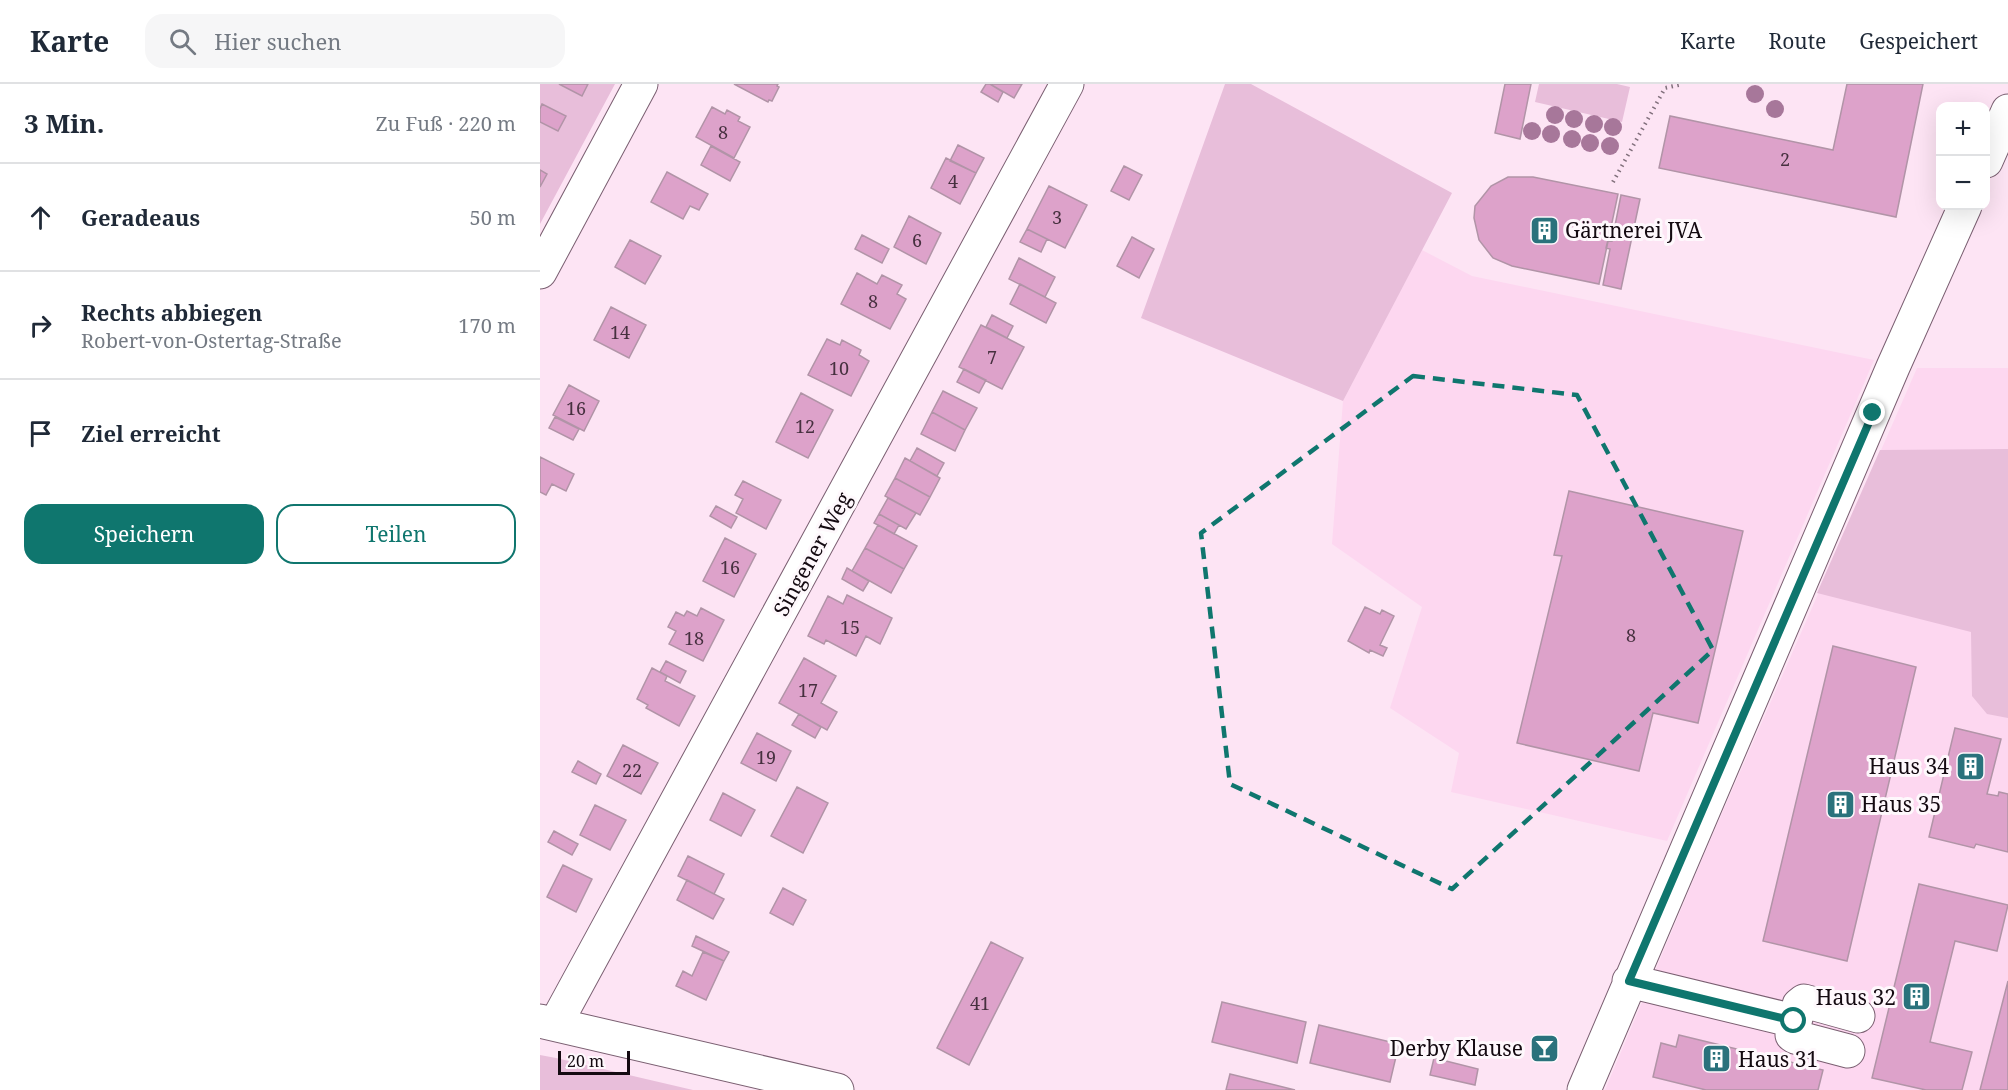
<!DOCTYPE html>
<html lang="de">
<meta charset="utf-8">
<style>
body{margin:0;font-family:"Noto Serif",serif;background:#f6f6f7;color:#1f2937}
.controls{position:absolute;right:18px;top:18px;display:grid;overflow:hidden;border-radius:12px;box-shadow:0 6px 24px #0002}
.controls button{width:54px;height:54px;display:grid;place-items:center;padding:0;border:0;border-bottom:2px solid #e0e1e3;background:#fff;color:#1f2937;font:30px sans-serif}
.scale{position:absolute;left:18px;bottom:15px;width:72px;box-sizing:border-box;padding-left:6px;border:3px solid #140a11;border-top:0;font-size:16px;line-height:21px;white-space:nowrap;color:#140a11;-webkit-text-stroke:4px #fef8fc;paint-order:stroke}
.stop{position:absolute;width:18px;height:18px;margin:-14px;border:4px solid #0f766e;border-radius:50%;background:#fff}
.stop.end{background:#0f766e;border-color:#fff;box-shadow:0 2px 6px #0008}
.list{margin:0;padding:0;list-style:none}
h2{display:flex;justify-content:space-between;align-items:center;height:78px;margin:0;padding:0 24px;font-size:26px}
h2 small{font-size:20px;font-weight:400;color:#747a83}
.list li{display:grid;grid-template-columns:39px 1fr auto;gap:18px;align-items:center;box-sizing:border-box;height:108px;padding:0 24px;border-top:2px solid #e0e1e3}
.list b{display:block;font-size:22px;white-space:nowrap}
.list p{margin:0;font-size:20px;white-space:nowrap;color:#747a83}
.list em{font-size:20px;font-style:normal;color:#747a83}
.actions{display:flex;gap:12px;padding:18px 24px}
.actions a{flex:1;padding:14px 0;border:2px solid #0f766e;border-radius:18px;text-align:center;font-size:21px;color:#0f766e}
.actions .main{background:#0f766e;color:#fff}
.icon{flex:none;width:33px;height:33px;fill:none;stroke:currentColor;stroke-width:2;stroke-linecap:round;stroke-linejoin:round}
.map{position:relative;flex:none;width:1468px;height:1006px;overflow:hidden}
header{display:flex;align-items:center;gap:36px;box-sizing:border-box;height:84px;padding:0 30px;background:#fff;border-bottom:2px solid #e0e1e3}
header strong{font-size:28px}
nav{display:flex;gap:33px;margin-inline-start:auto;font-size:21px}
.search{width:420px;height:54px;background:#f6f6f7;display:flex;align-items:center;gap:15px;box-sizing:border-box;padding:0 21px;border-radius:18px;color:#747a83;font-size:22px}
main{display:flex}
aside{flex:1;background:#fff}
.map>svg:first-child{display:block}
.built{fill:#fdd7f0}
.green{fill:#e8beda}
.building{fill:#dda2ca;stroke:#b194a7;stroke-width:1.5}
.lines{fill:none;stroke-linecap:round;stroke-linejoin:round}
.minor-casing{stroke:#7a5f71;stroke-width:35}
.path{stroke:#806f7b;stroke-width:4;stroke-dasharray:1.5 4.5;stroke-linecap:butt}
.minor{stroke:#fff;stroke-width:33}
.tree{fill:#a7779a}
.route{stroke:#0f766e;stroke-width:8}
.marked{fill:none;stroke:#0f766e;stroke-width:4.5;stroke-dasharray:12 8;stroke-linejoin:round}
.labels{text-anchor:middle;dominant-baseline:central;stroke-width:6;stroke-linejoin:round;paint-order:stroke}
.number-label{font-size:18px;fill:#46303f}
.poi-label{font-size:21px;fill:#140a11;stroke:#fef8fc;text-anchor:start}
.street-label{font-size:21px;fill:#140a11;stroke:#fef8fc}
</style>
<header>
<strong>Karte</strong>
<div class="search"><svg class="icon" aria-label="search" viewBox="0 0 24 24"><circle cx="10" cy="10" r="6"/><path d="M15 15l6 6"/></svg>Hier suchen</div>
<nav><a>Karte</a><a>Route</a><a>Gespeichert</a></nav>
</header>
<main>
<aside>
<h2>3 Min.<small>Zu Fuß · 220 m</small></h2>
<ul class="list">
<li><svg class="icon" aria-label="ahead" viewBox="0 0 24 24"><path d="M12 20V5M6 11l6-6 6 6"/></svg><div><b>Geradeaus</b></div><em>50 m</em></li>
<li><svg class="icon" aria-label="right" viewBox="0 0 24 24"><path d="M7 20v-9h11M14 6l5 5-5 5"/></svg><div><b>Rechts abbiegen</b><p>Robert-von-Ostertag-Straße</p></div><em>170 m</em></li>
<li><svg class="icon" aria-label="arrive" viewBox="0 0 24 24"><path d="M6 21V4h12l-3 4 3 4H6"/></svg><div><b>Ziel erreicht</b></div></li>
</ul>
<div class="actions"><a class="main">Speichern</a><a>Teilen</a></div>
</aside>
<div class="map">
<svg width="1468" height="1006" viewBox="0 0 1468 1006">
<rect width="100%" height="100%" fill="#fde4f4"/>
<path class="built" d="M882 166 932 192 1334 276 1127 757 911 708 919 669 850 624 882 523 792 460 803 317Z
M1377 284H1468V1006H1065L1169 759Z"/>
<path class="green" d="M0 0H75L0 140Z
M685 0H711L912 109 803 317 601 234Z
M999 0H1077L1090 3 1082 38 995 18Z
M1468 365V634L1447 630 1432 612 1431 548 1277 509 1340 366Z
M0 971 16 974 153 1006H0Z"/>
<path class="building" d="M19 0H48L42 12Z
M194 0H238L237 2 239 3 232 17 229 16 228 18Z
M446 0H450L463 8 458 18 441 8Z
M450 0H482L474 14Z
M965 0H991L980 55 955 49Z
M1307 0H1383L1356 133 1119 84 1130 32 1293 66Z
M2 20 26 32 18 47 0 38V25Z
M172 23 185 30 187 26 200 33 198 37 210 43 194 74 156 53Z
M418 61 444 74 436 89 410 77Z
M171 62 200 78 190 97 161 81Z
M406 74 436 89 420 120 391 104Z
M584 82 602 91 589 116 571 107Z
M0 86 7 90 0 103Z
M127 88 168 110 159 126 150 122 143 135 111 118Z
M968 93H993L1078 110 1059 200 972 182 953 174 939 156 934 134 935 122 951 102Z
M509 102 547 121 525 164 487 145Z
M1081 111 1100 115 1081 205 1063 201 1070 165 1066 164 1068 156 1072 157Z
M369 132 401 149 386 180 354 163Z
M487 145 507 155 501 168 480 158Z
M322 151 349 165 342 179 315 165Z
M592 153 614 165 599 194 577 182Z
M90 156 121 172 105 200 75 183Z
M479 174 515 193 505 213 469 195Z
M317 189 337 200 342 191 362 201 357 210 366 215 350 245 301 220Z
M480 200 516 219 506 239 470 220Z
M71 223 106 241 89 274 54 256Z
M452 231 473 242 467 254 446 243Z
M441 241 484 263 462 305 419 283Z
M287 255 300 261 302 256 321 266 319 271 329 277 311 312 268 291Z
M424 285 446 296 439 309 417 298Z
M29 301 59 317 44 347 13 331Z
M403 307 437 324 425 346 392 328Z
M261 309 293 326 268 374 236 358Z
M392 328 425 346 415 367 381 350Z
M15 333 39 345 33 356 9 344Z
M377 364 404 379 397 392 370 377Z
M0 373 34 390 26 407 12 400 6 411 0 408Z
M365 374 400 394 390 413 355 394Z
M355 394 390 413 380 431 345 412Z
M203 397 241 416 226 445 196 429 203 415 195 411Z
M1029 407 1203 447 1158 639 1113 629 1099 687 977 659 1022 472 1014 471Z
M348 414 376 429 366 445 339 430Z
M176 422 197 433 191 444 170 432Z
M339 430 359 441 354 450 334 439Z
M338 441 377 462 364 485 325 464Z
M185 454 216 470 194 513 163 497Z
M325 464 364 485 351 509 312 487Z
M307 484 329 497 323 507 302 495Z
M307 511 352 534 340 560 326 552 316 572 286 556 284 560 268 552 288 512 303 520Z
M825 523 840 530 842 526 854 532 840 561 847 564 843 572 830 566 829 569 808 557Z
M161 524 184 536 163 577 129 560 136 547 128 543 136 528 144 532 147 527 157 532Z
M1293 562 1376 583 1307 877 1223 857Z
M264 574 296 592 281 619 297 628 287 646 239 619Z
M126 577 146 587 140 599 120 588Z
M112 584 127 592 125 597 155 612 139 642 106 624 108 621 97 615Z
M259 630 281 643 275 654 252 641Z
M1415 644 1461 655 1447 710 1458 712 1459 708 1468 710V768L1436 760 1434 764 1389 753Z
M217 649 251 667 236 697 201 679Z
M83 661 118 679 101 710 67 692Z
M38 677 61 690 56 700 32 688Z
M257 703 288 719 263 769 231 752Z
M183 709 215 726 201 752 170 736Z
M55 721 86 736 70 766 40 751Z
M14 747 38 760 32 771 8 758Z
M148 772 184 790 174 810 138 792Z
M23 781 52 795 36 828 7 813Z
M147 796 184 815 173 835 137 816Z
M1379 800 1468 821 1457 867 1415 857 1390 958 1432 968 1422 1006H1386L1332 994Z
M243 804 266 816 253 841 230 829Z
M156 852 189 868 184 877 152 862Z
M451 858 483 874 429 981 397 964Z
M163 868 184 877 166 916 136 902 143 887 152 892Z
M1468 897V1006H1440Z
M682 918 766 938 757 979 672 958Z
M779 941 859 960 850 998 770 979Z
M1139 951 1283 986 1278 1006H1166L1113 993 1121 959 1136 963Z
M894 974 938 985 935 1001 890 991Z
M690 990 755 1006H686Z"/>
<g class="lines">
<defs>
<path id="minor" d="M1446 77 1468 27
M0 188 101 0
M1089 897 1254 937
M0 937 297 1006
M16 939 527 0
M1308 967 1255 953 1252 951 1259 921 1264 917 1318 932
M1044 1006 1353 283 1425 122"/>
</defs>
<use href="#minor" class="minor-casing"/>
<path class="path" d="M1073 98 1125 4 1143 0"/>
<use href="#minor" class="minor"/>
</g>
<g class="tree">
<circle cx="1215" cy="10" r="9"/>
<circle cx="1235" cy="25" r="9"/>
<circle cx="1015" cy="31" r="9"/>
<circle cx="1034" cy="35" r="9"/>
<circle cx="1054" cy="40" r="9"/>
<circle cx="1073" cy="43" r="9"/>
<circle cx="992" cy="47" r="9"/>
<circle cx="1011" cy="50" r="9"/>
<circle cx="1032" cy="55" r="9"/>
<circle cx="1050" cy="59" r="9"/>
<circle cx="1070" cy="62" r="9"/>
</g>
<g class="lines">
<path class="route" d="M1254 937 1089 897 1333 329"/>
</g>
<path class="marked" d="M873 292 1037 311 1173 566 912 805 690 700 661 449Z"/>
<defs>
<symbol id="building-square" viewBox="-11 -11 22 22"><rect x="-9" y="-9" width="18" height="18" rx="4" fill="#2a727c" stroke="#fef8fc"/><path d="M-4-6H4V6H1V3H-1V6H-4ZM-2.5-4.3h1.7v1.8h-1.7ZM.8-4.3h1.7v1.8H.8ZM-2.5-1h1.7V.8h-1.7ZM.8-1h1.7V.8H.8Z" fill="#fff"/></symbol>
<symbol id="bar-square" viewBox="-11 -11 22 22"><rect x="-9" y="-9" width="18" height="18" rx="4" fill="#2a727c" stroke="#fef8fc"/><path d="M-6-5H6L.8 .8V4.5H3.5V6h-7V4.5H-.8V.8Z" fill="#fff"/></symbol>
</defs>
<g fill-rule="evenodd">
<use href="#building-square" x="988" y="130" width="33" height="33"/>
<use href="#building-square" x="1414" y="666" width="33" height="33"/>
<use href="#building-square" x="1284" y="704" width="33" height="33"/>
<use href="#building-square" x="1360" y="896" width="33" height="33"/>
<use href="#bar-square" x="988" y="948" width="33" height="33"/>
<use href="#building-square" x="1160" y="958" width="33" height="33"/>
</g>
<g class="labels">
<g class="number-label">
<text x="183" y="48">8</text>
<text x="1245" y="75">2</text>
<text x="413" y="97">4</text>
<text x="517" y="133">3</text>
<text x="377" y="156">6</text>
<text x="333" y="217">8</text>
<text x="80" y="248">14</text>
<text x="452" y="273">7</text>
<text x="299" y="284">10</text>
<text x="36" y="324">16</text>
<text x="265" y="342">12</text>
<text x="190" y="483">16</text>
<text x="310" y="543">15</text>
<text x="1091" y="551">8</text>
<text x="154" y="554">18</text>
<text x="268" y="606">17</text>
<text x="226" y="673">19</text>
<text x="92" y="686">22</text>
<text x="440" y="919">41</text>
</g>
<g class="poi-label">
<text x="1025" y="146">Gärtnerei JVA</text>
<text x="1409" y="682" text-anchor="end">Haus 34</text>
<text x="1321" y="720">Haus 35</text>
<text x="1356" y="913" text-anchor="end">Haus 32</text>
<text x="983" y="964" text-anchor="end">Derby Klause</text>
<text x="1198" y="975">Haus 31</text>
</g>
<g class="street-label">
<text transform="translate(272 470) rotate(-61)">Singener Weg</text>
</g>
</g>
</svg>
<div class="controls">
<button>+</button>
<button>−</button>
</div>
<div class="scale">20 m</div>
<div class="stop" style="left:1254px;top:937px"></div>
<div class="stop end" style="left:1333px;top:329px"></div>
</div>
</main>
